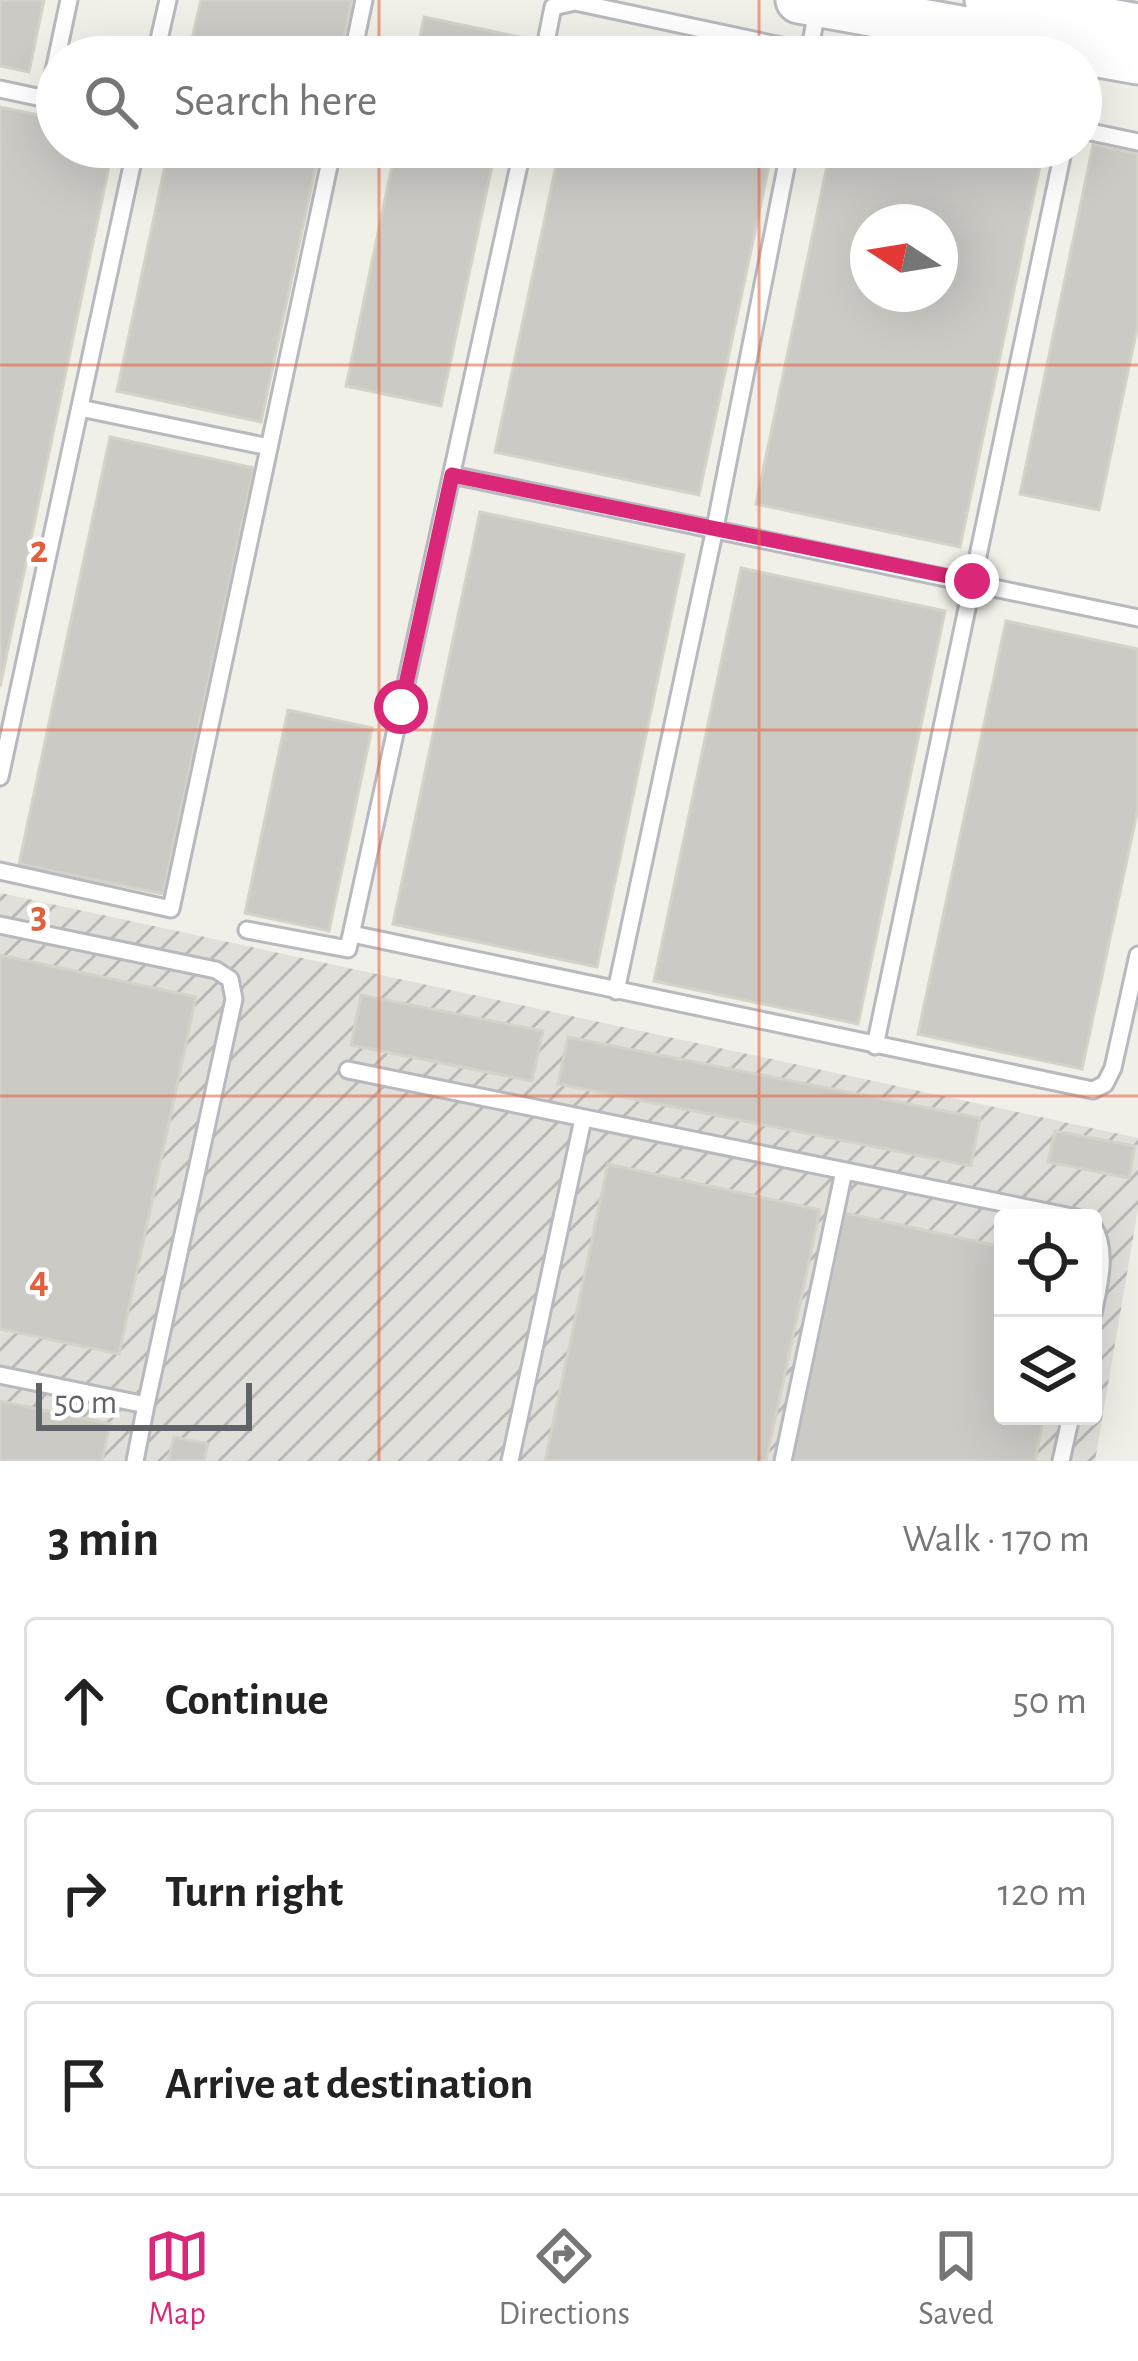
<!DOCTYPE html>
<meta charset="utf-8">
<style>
body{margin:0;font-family:"Alegreya Sans",sans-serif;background:#f6f6f6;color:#222}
.controls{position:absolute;right:36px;bottom:36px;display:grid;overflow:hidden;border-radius:12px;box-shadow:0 12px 48px #0002}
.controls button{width:108px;height:108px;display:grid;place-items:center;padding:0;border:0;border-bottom:3px solid #e0e0e0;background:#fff;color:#222;font:60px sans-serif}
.compass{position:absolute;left:850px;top:204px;width:108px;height:108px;border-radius:50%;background:#fff;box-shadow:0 12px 48px #0002;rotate:282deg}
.scale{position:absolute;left:36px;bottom:30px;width:216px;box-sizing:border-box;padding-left:12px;border:6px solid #5f6267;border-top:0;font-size:33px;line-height:42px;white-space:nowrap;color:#5f6267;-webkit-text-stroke:9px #fff;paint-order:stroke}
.stop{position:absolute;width:36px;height:36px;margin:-27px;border:9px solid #db2777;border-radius:50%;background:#fff}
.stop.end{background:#db2777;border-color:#fff;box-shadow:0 3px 12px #0008}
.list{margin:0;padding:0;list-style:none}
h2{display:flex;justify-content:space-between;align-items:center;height:156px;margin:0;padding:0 48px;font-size:51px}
h2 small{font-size:39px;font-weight:400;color:#767676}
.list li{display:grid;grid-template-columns:78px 1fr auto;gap:36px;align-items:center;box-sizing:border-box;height:168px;margin:0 24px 24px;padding:0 24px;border:3px solid #e0e0e0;border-radius:12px}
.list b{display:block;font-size:45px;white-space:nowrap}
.list em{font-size:39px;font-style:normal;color:#767676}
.icon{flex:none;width:66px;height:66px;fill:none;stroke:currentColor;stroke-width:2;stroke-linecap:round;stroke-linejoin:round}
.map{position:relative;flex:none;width:1138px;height:1461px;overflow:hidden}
.search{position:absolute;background:#fff;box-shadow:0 12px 48px #0002;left:36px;right:36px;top:36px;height:132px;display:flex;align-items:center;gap:30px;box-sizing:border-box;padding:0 42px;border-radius:66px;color:#767676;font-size:45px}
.sheet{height:732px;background:#fff}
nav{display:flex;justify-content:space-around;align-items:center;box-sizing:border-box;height:168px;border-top:3px solid #e0e0e0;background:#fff;font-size:33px;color:#767676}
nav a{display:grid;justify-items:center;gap:6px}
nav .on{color:#db2777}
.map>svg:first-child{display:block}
.industrial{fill:url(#industrial-furrows);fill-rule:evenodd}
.building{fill:#cccac5;stroke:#d5d3c7;stroke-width:3;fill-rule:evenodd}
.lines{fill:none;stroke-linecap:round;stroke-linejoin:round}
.lane-casing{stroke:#b8b9be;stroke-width:21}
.secondary-casing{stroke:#b9bbc1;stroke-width:51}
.lane{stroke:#fff;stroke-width:15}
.secondary{stroke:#fff;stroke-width:45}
.route{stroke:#db2777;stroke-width:15}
.grid{fill:none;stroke:#e1613e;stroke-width:3;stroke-opacity:0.55}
.grid-label{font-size:39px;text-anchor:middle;font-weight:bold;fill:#e1613e;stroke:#fff;stroke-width:9;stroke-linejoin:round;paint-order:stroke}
</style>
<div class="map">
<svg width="1138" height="1461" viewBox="0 0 1138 1461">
<defs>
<pattern id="industrial-furrows" width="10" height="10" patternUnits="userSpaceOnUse" patternTransform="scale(3)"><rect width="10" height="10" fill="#e0dfda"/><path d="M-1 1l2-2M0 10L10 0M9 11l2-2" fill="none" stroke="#b9b8b5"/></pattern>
</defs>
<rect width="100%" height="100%" fill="#f0f0e8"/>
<path class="industrial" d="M0 893 1138 1138V1209L1095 1461H0ZM1003 1218H1093V1416H1003Z"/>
<path class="building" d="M0 0H44L29 72 0 66Z
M201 0H352L339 57H188Z
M424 17 519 37 515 57H416Z
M582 39 666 57H579Z
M0 107 57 119V147H113L0 687Z
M1093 145 1138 154V324L1099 510 1020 494Z
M169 147H320L261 422 117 391Z
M396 147H496L441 406 346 386Z
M560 147H773L699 495 495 452Z
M831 147H1044L960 547 756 504ZM868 222H940V294H868Z
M110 437 254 468 163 894 19 864Z
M480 512 684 555 597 967 393 924Z
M741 568 945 611 858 1024 654 981Z
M1006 621 1138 649V808L1082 1069 918 1034Z
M288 710 372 728 329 931 245 913Z
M0 955 196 997 119 1354 0 1329Z
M361 995 543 1031 532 1081 351 1045Z
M568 1037 980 1118 971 1166 558 1084Z
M1055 1131 1135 1146 1129 1178 1048 1162Z
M608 1164 820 1210 766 1461H545Z
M845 1213 1003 1247V1416H1044L1035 1461H792Z
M0 1401 110 1424 102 1461H0Z
M174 1437 208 1444 204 1461H168Z"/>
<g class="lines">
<defs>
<path id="lane" d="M155 57 168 0
M352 57 364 0
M543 57 553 7 575 2 833 57
M808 57 818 7
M0 89 56 101
M48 99 69 0
M1081 130 1138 142
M80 408 269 447
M452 475 1138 618
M0 777 136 147
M0 871 171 909 333 147
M0 925 216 970 230 979 234 999 146 1405
M247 930 348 949 523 147
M352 934 1093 1090 1105 1084 1113 1068 1138 955
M616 991 715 528 790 147
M875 1046 1064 147
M348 1070 1077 1218
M1093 1226C1108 1251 1099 1285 1093 1314
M0 1375 146 1405 135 1461
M510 1461 583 1119
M783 1461 844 1171
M1061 1461 1071 1416"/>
<path id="secondary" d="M799 0 1138 61
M988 0 1138 27"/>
</defs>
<use href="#lane" class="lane-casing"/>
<use href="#secondary" class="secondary-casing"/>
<use href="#lane" class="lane"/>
<use href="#secondary" class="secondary"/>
</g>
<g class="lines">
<path class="route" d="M401 707 452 475 972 581"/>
</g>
<path class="grid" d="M379 0V57M759 0V57M379 147V1461M759 147V1461M0 365H1138M0 730H1138M0 1096H1138"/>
<g class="grid-label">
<text x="39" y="562">2</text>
<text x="39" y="927">3</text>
<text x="39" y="1292">4</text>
</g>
</svg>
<div class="controls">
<button><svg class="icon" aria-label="locate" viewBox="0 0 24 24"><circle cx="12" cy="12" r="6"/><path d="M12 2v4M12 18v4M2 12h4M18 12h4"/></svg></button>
<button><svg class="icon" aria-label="layers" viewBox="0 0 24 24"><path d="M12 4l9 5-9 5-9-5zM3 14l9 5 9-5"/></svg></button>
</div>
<svg class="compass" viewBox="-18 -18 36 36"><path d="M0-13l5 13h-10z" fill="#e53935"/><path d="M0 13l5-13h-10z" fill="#767676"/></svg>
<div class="scale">50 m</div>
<div class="stop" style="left:401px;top:707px"></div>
<div class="stop end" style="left:972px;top:581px"></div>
<div class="search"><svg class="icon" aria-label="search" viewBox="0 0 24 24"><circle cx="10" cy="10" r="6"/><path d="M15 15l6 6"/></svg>Search here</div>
</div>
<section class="sheet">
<h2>3 min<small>Walk · 170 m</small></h2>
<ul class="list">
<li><svg class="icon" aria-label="ahead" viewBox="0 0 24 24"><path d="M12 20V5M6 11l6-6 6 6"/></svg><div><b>Continue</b></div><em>50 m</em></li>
<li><svg class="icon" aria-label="right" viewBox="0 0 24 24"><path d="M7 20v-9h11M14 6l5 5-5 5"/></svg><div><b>Turn right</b></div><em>120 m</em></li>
<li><svg class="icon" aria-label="arrive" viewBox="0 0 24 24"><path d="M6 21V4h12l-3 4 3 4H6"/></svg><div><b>Arrive at destination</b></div></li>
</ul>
</section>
<nav>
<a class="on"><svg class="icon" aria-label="map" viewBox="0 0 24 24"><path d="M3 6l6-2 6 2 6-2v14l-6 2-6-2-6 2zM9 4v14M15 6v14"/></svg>Map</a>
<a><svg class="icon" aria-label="directions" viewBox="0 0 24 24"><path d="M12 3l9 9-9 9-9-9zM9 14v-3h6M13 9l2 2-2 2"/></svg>Directions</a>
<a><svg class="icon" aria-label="saved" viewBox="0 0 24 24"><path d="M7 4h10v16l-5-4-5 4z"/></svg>Saved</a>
</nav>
